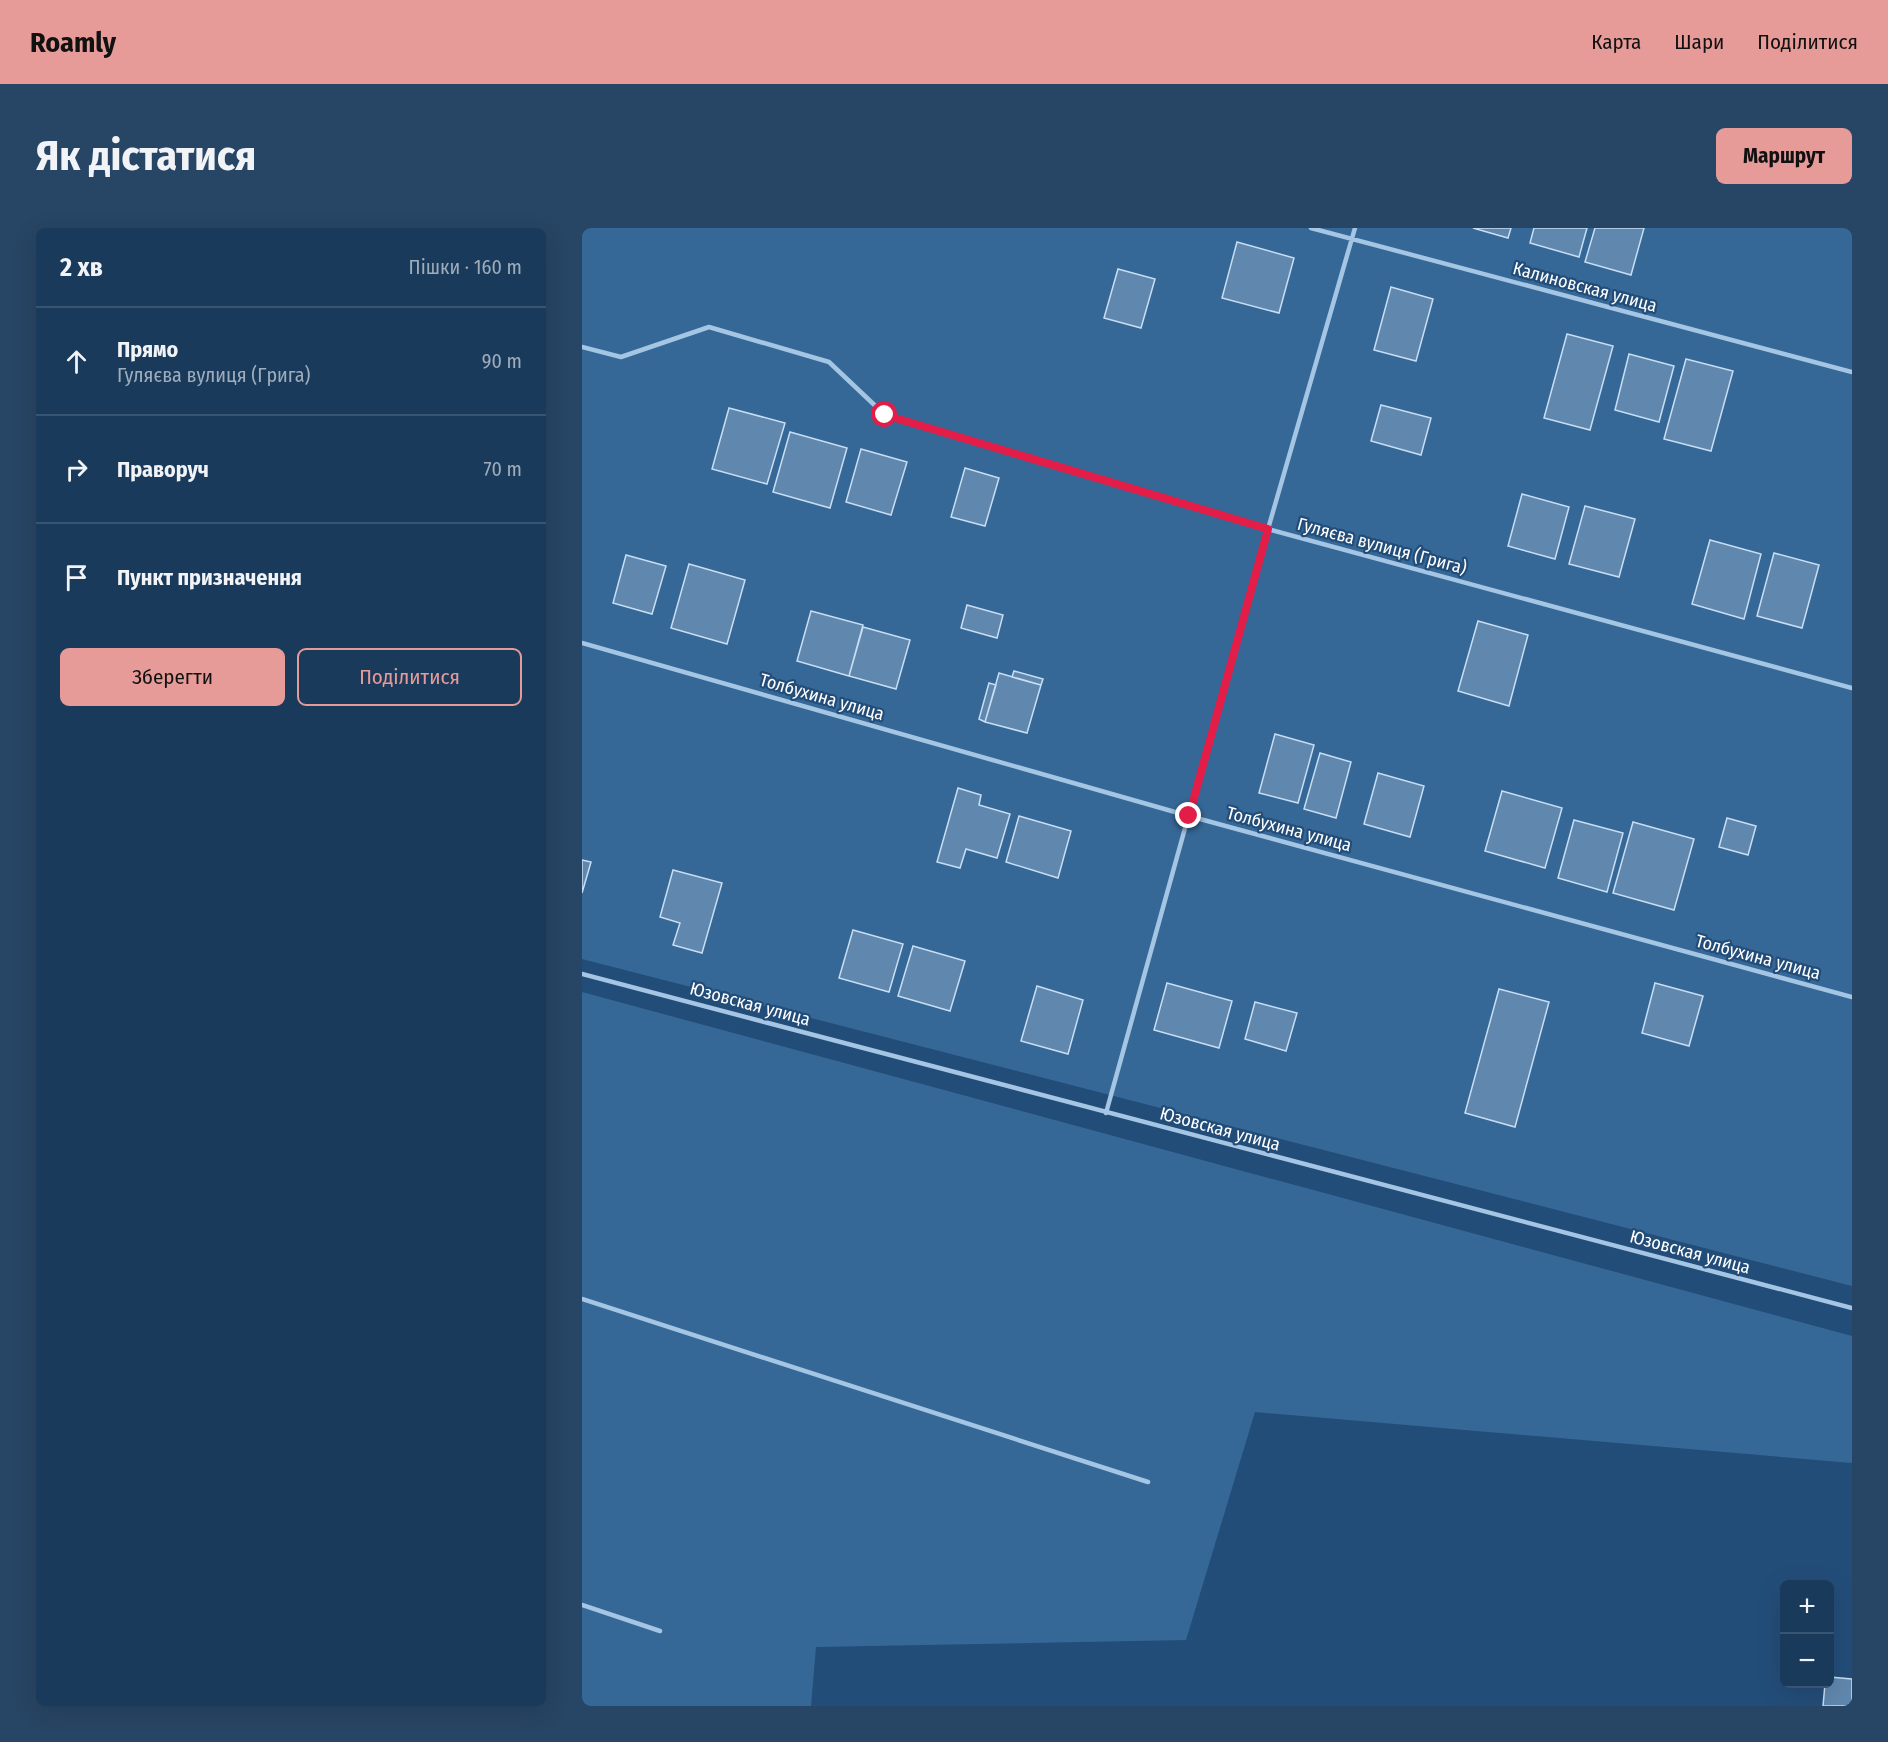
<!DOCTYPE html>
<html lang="uk">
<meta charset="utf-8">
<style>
body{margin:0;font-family:"Fira Sans Condensed",sans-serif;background:#274564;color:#f1f3f6}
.controls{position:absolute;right:18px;bottom:18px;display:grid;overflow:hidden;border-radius:9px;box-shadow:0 6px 24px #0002}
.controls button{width:54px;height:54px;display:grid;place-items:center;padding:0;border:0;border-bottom:2px solid #385471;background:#1a3a5b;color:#f1f3f6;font:30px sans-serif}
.stop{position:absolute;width:18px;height:18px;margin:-14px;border:4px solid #e11d48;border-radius:50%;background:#fff}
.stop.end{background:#e11d48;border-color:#fff;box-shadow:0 2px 6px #0008}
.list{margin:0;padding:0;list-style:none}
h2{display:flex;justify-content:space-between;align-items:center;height:78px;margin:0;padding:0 24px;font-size:26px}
h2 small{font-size:20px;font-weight:400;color:#9fadbb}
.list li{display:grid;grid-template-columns:39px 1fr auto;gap:18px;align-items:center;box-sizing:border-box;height:108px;padding:0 24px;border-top:2px solid #385471}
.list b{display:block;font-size:22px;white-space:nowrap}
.list p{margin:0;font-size:20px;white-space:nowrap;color:#9fadbb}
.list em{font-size:20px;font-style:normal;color:#9fadbb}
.actions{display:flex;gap:12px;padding:18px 24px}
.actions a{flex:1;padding:14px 0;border:2px solid #e69b98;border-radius:9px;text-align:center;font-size:21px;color:#e69b98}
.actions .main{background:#e69b98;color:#111}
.icon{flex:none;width:33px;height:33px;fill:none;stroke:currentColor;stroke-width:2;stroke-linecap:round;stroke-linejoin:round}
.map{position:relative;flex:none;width:1270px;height:1478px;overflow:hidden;border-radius:9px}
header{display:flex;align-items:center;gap:36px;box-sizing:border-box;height:84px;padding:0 30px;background:#e69b98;color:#111}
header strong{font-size:28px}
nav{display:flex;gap:33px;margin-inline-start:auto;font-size:21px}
.intro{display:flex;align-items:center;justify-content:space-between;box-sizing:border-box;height:144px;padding:0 36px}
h1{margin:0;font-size:42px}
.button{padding:15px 27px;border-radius:9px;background:#e69b98;color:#111;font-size:21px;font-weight:700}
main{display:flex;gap:36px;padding:0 36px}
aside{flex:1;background:#1a3a5b;border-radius:9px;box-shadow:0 6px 24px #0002}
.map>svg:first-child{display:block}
.green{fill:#366897}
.building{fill:#6087ad;stroke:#c7def4;stroke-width:1.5}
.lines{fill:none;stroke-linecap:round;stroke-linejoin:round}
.lane{stroke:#a4c5e4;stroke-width:4.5}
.route{stroke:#e11d48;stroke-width:8}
.labels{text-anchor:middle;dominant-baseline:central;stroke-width:4.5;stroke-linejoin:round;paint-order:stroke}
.street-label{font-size:18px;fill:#fff;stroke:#234d79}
</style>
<header>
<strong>Roamly</strong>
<nav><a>Карта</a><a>Шари</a><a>Поділитися</a></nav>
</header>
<div class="intro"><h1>Як дістатися</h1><a class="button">Маршрут</a></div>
<main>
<aside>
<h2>2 хв<small>Пішки · 160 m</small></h2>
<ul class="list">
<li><svg class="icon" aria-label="ahead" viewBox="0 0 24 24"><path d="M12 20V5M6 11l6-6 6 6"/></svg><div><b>Прямо</b><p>Гуляєва вулиця (Грига)</p></div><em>90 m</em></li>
<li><svg class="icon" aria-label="right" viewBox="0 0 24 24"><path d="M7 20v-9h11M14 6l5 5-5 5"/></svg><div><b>Праворуч</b></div><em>70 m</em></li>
<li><svg class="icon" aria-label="arrive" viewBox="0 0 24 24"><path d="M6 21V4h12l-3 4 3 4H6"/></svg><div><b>Пункт призначення</b></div></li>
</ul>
<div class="actions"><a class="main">Зберегти</a><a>Поділитися</a></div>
</aside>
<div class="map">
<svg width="1270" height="1478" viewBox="0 0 1270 1478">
<rect width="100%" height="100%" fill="#234d79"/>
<path class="green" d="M0 0H1270V1058L0 731Z
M0 764 1270 1108V1235L673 1184 604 1412 234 1419 229 1478H0Z"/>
<path class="building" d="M891 0H929L926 10Z
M952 0H1005L997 29 948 15Z
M1013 0H1062L1049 47 1003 34Z
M655 14 712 30 697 85 640 70Z
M536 41 573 51 559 100 522 90Z
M809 59 851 71 834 133 792 122Z
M985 106 1031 118 1008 202 962 190Z
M1047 126 1092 138 1077 194 1033 182Z
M1104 131 1151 143 1129 223 1082 211Z
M799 177 849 190 839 227 789 213Z
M147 180 203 195 185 256 130 241Z
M208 204 265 220 248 280 191 264Z
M279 221 325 234 309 287 264 274Z
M383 240 417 250 403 298 369 289Z
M940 266 987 279 973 331 926 318Z
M1003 278 1053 291 1037 349 987 336Z
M1128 312 1179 326 1162 391 1110 376Z
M1192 325 1237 337 1220 400 1175 388Z
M44 327 84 338 70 386 31 375Z
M107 336 163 352 145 416 89 400Z
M385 377 421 387 415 410 379 400Z
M229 383 281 397 267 448 215 433Z
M896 393 946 407 927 478 876 463Z
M281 399 328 412 314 461 267 448Z
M432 443 461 451 459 457 430 449Z
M417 445 459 457 445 505 403 494Z
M407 455 414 457 403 494 397 491Z
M693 506 732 517 716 575 677 565Z
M738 525 769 534 754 590 722 581Z
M796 545 842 558 828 609 782 596Z
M376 560 399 567 397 577 428 586 415 630 384 621 378 640 355 634Z
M920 563 980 580 963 640 903 623Z
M437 588 489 603 476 650 424 634Z
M1145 590 1174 598 1166 627 1137 619Z
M992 592 1041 605 1025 664 976 650Z
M1051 594 1112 611 1092 682 1031 665Z
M0 632 9 634 0 665Z
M91 642 140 655 120 725 91 717 98 695 78 689Z
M271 702 321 716 307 764 257 750Z
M331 718 383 733 368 783 316 768Z
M585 755 650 773 637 820 572 802Z
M1073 755 1121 768 1107 818 1060 805Z
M455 758 501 772 486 826 439 813Z
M917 761 967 774 933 899 883 885Z
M673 774 715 785 704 823 663 811Z
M1248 1449 1270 1451V1478H1241L1243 1456H1248Z"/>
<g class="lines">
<path class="lane" d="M729 0 1270 144
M0 119 39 129 127 99 247 134 303 187 686 301 1270 460
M0 415 607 588 1270 769
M0 746 1270 1080
M524 885 686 301 773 0
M0 1071 566 1254
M0 1377 78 1403"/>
</g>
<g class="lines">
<path class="route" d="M303 187 686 301 607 588"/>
</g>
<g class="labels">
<g class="street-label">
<text transform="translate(1003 59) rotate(15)">Калиновская улица</text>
<text transform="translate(800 318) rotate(15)">Гуляєва вулиця (Грига)</text>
<text transform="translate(240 469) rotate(16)">Толбухина улица</text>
<text transform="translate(707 601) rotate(15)">Толбухина улица</text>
<text transform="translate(1176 729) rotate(15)">Толбухина улица</text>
<text transform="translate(168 776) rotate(15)">Юзовская улица</text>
<text transform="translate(638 901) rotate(15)">Юзовская улица</text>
<text transform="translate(1108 1024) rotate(15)">Юзовская улица</text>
</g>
</g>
</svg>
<div class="controls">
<button>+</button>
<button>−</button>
</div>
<div class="stop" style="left:303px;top:187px"></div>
<div class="stop end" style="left:607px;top:588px"></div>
</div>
</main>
